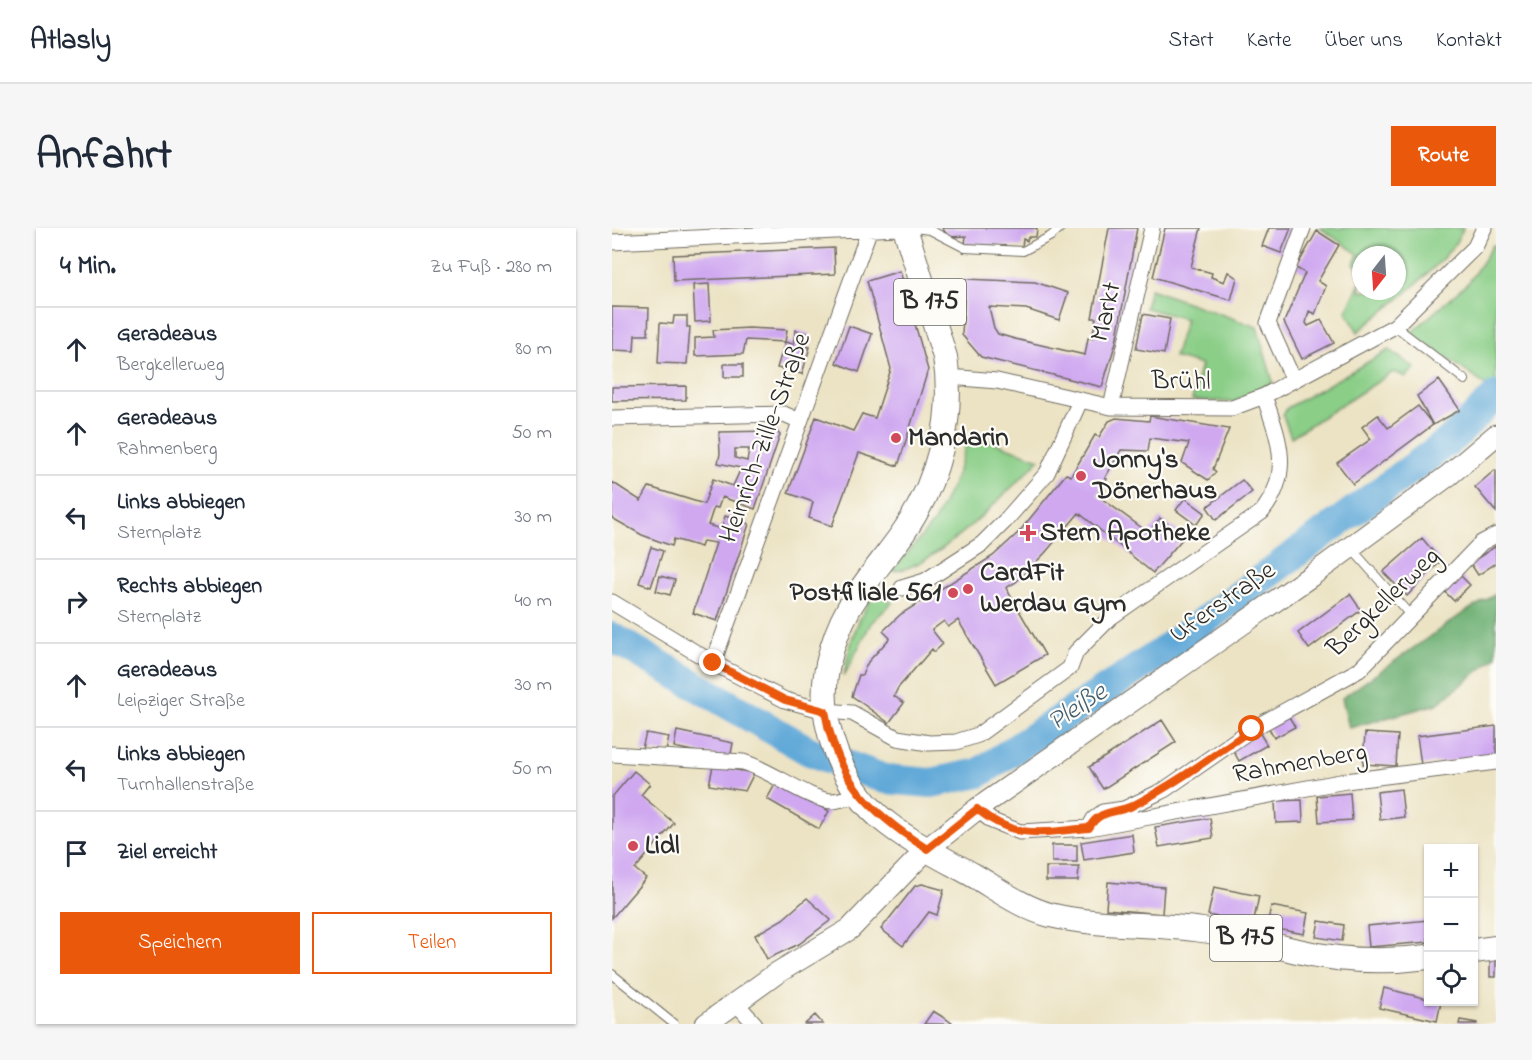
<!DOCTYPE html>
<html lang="de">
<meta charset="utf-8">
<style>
body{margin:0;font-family:"Indie Flower",sans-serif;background:#f6f6f7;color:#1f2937}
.controls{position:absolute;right:18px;bottom:18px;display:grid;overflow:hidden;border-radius:0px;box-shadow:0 2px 4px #0004}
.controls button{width:54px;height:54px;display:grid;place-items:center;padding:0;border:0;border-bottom:2px solid #e0e1e3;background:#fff;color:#1f2937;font:30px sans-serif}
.compass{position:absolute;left:740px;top:18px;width:54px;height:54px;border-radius:50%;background:#fff;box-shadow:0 2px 4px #0004;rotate:197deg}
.stop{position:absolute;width:18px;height:18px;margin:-14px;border:4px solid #ea580c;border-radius:50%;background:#fff}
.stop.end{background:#ea580c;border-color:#fff;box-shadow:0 2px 6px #0008}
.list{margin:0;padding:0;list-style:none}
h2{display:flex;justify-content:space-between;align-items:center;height:78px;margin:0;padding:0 24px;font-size:26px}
h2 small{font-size:20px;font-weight:400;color:#747a83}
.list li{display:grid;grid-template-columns:39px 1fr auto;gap:18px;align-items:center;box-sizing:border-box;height:84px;padding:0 24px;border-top:2px solid #e0e1e3}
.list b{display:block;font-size:22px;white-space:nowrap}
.list p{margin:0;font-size:20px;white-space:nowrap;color:#747a83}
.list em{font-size:20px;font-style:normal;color:#747a83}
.actions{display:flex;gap:12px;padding:18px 24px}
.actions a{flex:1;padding:14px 0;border:2px solid #ea580c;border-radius:0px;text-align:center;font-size:21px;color:#ea580c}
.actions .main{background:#ea580c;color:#fff}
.icon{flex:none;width:33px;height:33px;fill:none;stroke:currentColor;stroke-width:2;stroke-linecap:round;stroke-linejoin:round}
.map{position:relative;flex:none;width:884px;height:796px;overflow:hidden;border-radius:0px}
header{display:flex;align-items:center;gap:36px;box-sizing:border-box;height:84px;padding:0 30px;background:#fff;border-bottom:2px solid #e0e1e3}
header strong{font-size:28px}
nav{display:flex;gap:33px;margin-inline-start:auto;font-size:21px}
.intro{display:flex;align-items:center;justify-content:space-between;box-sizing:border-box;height:144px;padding:0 36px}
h1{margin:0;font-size:42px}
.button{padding:15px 27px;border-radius:0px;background:#ea580c;color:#fff;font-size:21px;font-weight:700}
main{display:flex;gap:36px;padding:0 36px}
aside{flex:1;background:#fff;border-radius:0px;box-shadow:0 2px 4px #0004}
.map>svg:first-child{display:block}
.green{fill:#8ace87;stroke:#5a7c59;stroke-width:1.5}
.forest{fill:#6fb174;stroke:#4d6e50;stroke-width:1.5}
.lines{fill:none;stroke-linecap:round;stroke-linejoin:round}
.river{stroke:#61a9d8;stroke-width:30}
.building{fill:#cfa8f0;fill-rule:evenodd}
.lane-casing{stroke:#6f6b61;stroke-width:10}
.street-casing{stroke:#6f6b61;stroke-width:17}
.secondary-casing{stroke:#6f6b61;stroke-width:23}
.primary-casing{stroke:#6f6b61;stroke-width:26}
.lane{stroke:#fff;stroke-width:8}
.street{stroke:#fff;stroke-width:15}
.secondary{stroke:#fff;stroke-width:21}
.primary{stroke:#fff;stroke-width:24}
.route{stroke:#ea580c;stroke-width:8}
.poi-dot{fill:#d1495b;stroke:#fdfcf7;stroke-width:2}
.labels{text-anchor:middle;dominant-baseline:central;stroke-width:4.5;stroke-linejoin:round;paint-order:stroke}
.shield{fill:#fdfcf7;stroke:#6a6a68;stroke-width:1.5}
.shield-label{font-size:26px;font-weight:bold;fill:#2b2b2b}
.street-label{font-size:27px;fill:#2b2b2b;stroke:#fdfcf7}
.poi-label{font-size:27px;font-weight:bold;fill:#2b2b2b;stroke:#fdfcf7;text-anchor:start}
.water-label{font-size:28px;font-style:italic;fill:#415d70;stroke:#fdfcf7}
</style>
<header>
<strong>Atlasly</strong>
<nav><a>Start</a><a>Karte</a><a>Über uns</a><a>Kontakt</a></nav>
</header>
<div class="intro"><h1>Anfahrt</h1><a class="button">Route</a></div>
<main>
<aside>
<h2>4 Min.<small>Zu Fuß · 280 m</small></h2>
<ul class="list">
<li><svg class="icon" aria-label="ahead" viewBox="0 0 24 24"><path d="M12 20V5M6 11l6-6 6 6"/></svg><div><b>Geradeaus</b><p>Bergkellerweg</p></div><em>80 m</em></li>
<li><svg class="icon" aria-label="ahead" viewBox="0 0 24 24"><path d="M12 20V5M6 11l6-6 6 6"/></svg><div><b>Geradeaus</b><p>Rahmenberg</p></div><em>50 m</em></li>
<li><svg class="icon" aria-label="left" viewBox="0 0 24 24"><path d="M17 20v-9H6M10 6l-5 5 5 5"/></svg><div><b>Links abbiegen</b><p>Sternplatz</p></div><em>30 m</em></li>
<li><svg class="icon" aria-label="right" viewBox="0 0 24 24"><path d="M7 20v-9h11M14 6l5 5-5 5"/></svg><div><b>Rechts abbiegen</b><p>Sternplatz</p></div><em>40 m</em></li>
<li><svg class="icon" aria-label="ahead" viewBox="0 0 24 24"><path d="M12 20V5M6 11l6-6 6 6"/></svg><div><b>Geradeaus</b><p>Leipziger Straße</p></div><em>30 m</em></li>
<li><svg class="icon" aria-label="left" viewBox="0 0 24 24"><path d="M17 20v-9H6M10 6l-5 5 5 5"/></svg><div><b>Links abbiegen</b><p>Turnhallenstraße</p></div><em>50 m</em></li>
<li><svg class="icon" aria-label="arrive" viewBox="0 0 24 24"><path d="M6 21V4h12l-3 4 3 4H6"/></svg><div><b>Ziel erreicht</b></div></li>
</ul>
<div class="actions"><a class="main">Speichern</a><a>Teilen</a></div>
</aside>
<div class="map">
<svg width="884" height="796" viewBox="0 0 884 796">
<rect width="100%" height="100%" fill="#fdfcf7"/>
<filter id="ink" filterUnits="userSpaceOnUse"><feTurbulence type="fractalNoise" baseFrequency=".0167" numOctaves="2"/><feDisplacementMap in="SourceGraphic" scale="12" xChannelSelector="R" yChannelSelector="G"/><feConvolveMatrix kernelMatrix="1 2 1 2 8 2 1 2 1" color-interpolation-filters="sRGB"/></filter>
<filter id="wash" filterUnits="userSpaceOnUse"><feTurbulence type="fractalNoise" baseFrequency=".008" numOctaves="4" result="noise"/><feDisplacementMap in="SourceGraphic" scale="24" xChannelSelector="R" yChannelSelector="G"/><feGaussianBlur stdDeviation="1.35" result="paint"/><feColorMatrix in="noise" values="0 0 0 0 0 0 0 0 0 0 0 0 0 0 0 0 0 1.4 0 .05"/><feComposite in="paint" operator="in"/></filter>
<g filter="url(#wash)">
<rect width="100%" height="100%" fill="#ece3c4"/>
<path class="green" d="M708 0H851C842 31 773 81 746 104L734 83 749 53V63H785V27H749V41L742 36 746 26Z
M881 17 884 18V156L879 161 799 105 857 54Z
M538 61 645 99 661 154 622 174 580 172 589 137 562 129 574 91 533 80Z
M777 122 803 140 794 149 781 144 679 209 671 188 675 180Z
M357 206 428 231C398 261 321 343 280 343L322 294 344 249Z
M267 360 280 375 259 395 232 448C238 412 245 389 267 360Z"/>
<path class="forest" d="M884 366V429L825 476 737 500 730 470 853 384Z"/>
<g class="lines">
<path class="river" d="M0 409 197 523 273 551 319 555 367 545 547 426 841 210 884 168"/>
</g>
<g id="blocks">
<path class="building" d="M330 0H425L424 9H416L415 13 411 11 410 19 353 16 354 8 337 9Z
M497 0H525L504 114 490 159 369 129 350 107 353 51 423 54 456 65 447 92 414 81 377 79 382 100 386 106 403 111 473 127 476 110H480L484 90H480Z
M553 0H589L579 39 600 45 599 49 612 54 616 44 625 50 619 72 541 49Z
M657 0H679L669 25 650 18Z
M705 3 727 17 706 53 714 58 703 86 697 83 694 95 696 98 709 92 722 115 690 131 672 94 693 45 684 40Z
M222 20 223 46 62 53 61 27Z
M288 43 316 142 286 238 247 225 220 298 197 290 201 274 176 265 204 189 241 203 250 186 263 190 279 141 255 53Z
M97 56 99 93 83 94 81 57Z
M0 79 37 80 36 107H23L22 123 0 122Z
M531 86 558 91 552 126 524 121Z
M62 88H75V99H78L75 136 46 135 48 95 61 96Z
M237 98 260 106 247 144 224 135Z
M137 100 175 102 173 114 134 112 131 126 83 128V110L102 109 101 102Z
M184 102 198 106 195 119H198L190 146 165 140 173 114 181 116Z
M112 136H131V149H112Z
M827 152 848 182 821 197 741 256 725 235 759 211 750 199 766 187 776 200 806 178 821 197 805 168Z
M74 158V172L0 173V159Z
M538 188 617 201 601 241 604 244 596 252 570 235 577 215 538 210 536 223 509 222 493 250 495 251 485 267 537 305 548 290 572 309 541 345 467 285 433 325 404 354 394 360 433 427 384 456 346 392 336 399 332 393 320 402 331 416 322 424 320 421 286 460 282 468 292 475 277 495 240 468 247 447H250L256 434 278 410 271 403 289 386 381 328 407 304 454 246 459 248 483 207 487 209 497 193 504 190 537 193Z
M164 203 168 207 143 281 110 269 106 280 102 279 96 297 109 301 113 288 137 296 105 393 81 385 104 315 91 313 89 319 62 311 60 318 30 307 0 290V254L29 273 37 259 92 276 101 251 121 258 129 240 106 235 108 226 107 204ZM123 221H137L135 233 123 230Z
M883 242 884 243V284L863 259Z
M630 252 640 264 604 292 595 279Z
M573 270 593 285 584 297 564 282Z
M810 310 829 333 795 368 771 344Z
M884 318V335L866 347 858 335Z
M39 319 51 323 39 359 27 355Z
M846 345 858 357 842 373 830 361Z
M48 348 63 352 58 367 44 363Z
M738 366 749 382 697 421 686 405Z
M676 487 683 499 662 510 656 498Z
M550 492 564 514 491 561 477 539Z
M884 498V527L809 537 805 508Z
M65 503 121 515 118 531 62 519Z
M647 504 655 517 627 533 620 520Z
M34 505 57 509 54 524H29Z
M753 505 786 507 784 538 751 536Z
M101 538 142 545 133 563 97 557Z
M22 543 38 556 29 567 62 595 23 641 34 650 0 690V569Z
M165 553 217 583 207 601 155 571Z
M789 561 792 589 768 592 765 564Z
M738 565 740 592 707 594 705 568Z
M690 572 691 594 664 595 663 573Z
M598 590 601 610 547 619 543 599Z
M520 606 522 624 472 632 469 614Z
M440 617H465V634H440Z
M434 639H467L466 653H434Z
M496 654 552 659 550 686 494 681Z
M310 656 332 662 325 687 317 684 291 718 269 701 303 658Z
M602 659 647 668 641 696 596 687Z
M195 670 219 692 187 716 155 731 143 707 171 691Z
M659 678 696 685 692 706 655 699Z
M816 692V714L757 719 755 698Z
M707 693 732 697 730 713 704 709Z
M884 728V749H878V729Z
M772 760 816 771V774H829L825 793 767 780Z
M321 783 334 791 341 796H312Z
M203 787 211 796H193Z
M848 792 865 795V796H847Z"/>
</g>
</g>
<g filter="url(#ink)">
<use href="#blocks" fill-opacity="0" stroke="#6f6b61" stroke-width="1.5"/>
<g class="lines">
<defs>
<path id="lane" d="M302 0 318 2 353 20 411 23 439 8 448 0
M783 98 853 152
M739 320 798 387
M0 746 62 796"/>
<path id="street" d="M0 14 285 0
M337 149 385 153 499 179 620 180 652 168 783 98 863 19 872 0
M681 151 656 95 691 0
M499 179 540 0
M0 190 172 186 188 193
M290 360 313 353 370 316 393 293 435 245 468 173
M0 374 101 435 173 472 213 483 240 485 285 510 317 515 344 514 366 507 458 440 464 424 499 389 650 284C681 244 667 211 652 168
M101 435 257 3
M0 526 131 534C159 542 198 573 221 573 230 572 239 569 248 566
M365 581 380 593 408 604 477 600 734 553 884 534
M477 600 482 591 491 584 512 581 552 562 640 501 747 442 869 315 884 307
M123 774 143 796"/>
<path id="secondary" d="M94 796 165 745 238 701 315 621 365 581 699 348 837 247 884 207"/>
<path id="primary" d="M293 0 333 129C343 190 326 255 291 305 258 352 229 376 216 436 203 493 230 561 276 596 302 616 332 631 361 647 385 661 411 680 438 687 488 699 540 695 590 702 621 706 651 715 681 722 726 733 771 735 816 729
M862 723 884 720"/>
</defs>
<use href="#lane" class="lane-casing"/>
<use href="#street" class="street-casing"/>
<use href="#secondary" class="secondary-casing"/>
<use href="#primary" class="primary-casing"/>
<use href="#lane" class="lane"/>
<use href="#street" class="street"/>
<use href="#secondary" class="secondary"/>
<use href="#primary" class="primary"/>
</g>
</g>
<g class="lines" filter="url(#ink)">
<path class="route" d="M101 435 173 472 213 483C225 553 258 584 315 621L365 581C404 613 431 604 477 600 488 581 502 586 520 578 563 556 601 528 640 501"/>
</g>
<g class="poi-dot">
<circle cx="284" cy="210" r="6"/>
<circle cx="469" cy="248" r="6"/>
<path d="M413 296h6v6h6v6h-6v6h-6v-6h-6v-6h6z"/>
<circle cx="356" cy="361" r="6"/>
<circle cx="341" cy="365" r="6"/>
<circle cx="21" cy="618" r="6"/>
</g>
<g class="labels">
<g class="shield">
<rect x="282" y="51" width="72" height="46" rx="4.5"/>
<rect x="598" y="687" width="72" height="46" rx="4.5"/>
</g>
<g class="shield-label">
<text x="318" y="74">B 175</text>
<text x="634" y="710">B 175</text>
</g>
<g class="street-label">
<text transform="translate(495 84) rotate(-77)">Markt</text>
<text transform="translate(569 154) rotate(1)">Brühl</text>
<text transform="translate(154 210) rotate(-70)">Heinrich-Zille-Straße</text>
<text transform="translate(611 375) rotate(-35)">Uferstraße</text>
<text transform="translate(772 375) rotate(-44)">Bergkellerweg</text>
<text transform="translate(688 536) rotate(-10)">Rahmenberg</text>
</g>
<g class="poi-label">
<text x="296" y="210">Mandarin</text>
<text x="481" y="232">Jonny's<tspan x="481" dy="31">Dönerhaus</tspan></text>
<text x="428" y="305">Stern Apotheke</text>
<text x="368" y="345">CardFit<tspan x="368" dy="31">Werdau Gym</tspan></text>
<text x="329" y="365" text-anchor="end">Postfiliale 561</text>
<text x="33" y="618">Lidl</text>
</g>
<g class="water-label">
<text transform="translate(466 480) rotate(-33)">Pleiße</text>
</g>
</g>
</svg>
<div class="controls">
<button>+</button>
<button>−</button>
<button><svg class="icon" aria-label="locate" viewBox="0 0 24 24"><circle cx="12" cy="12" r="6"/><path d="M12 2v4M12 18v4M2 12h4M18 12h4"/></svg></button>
</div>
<svg class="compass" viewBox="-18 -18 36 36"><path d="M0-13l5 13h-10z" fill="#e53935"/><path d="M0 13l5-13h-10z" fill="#747a83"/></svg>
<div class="stop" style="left:640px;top:501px"></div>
<div class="stop end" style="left:101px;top:435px"></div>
</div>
</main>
